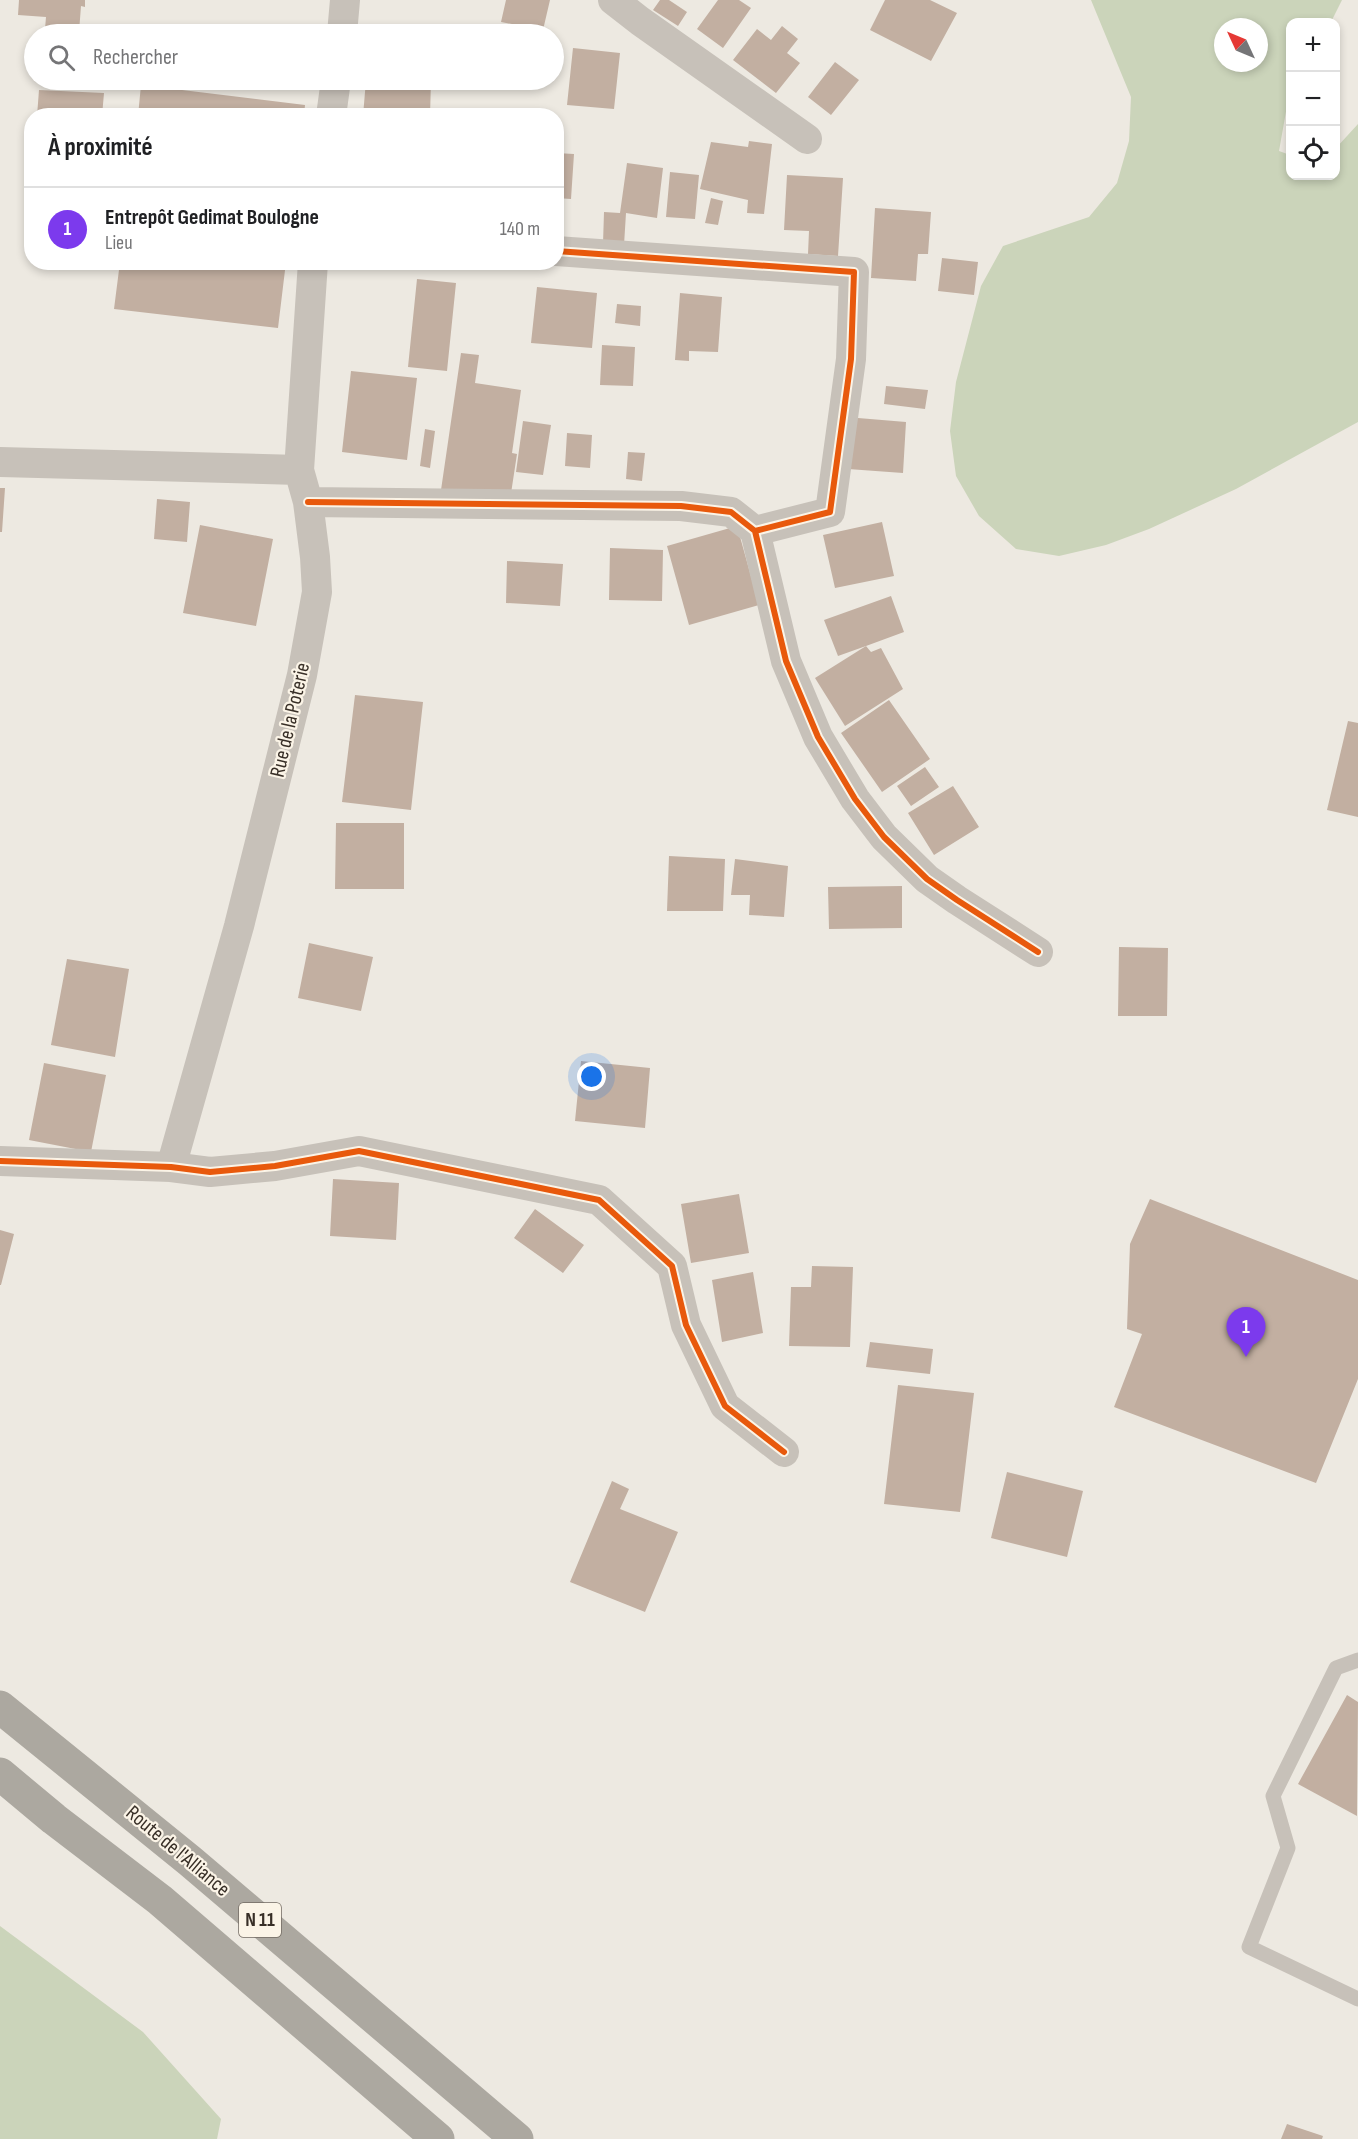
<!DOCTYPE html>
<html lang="fr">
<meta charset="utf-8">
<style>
body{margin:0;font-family:"Sofia Sans Condensed",sans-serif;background:#f2f2f2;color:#202124}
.controls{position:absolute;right:18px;top:18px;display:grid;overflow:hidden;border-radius:12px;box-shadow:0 3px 9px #0003}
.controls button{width:54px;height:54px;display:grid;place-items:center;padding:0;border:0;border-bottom:2px solid #e0e0e0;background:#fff;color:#202124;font:30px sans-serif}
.compass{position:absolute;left:1214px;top:18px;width:54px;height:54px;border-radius:50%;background:#fff;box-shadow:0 3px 9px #0003;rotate:314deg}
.you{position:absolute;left:592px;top:1077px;width:21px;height:21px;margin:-15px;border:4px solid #fff;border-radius:50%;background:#1a73e8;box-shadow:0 0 0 9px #1a73e833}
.badge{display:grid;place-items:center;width:39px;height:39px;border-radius:50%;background:#7c3aed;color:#fff;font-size:20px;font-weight:700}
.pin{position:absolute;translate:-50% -50px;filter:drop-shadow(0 2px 3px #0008)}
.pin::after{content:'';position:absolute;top:32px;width:21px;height:18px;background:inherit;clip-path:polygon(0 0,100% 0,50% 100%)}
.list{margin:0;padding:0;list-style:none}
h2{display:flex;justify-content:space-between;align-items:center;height:78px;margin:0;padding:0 24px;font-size:26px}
h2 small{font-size:20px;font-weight:400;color:#757577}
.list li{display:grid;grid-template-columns:39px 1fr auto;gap:18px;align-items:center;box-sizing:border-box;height:84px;padding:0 24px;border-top:2px solid #e0e0e0}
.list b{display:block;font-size:22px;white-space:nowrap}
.list p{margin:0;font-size:20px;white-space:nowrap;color:#757577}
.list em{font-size:20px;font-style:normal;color:#757577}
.icon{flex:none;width:33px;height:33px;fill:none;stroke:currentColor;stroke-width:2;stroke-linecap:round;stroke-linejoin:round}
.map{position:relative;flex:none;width:1358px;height:2139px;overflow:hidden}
.search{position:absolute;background:#fff;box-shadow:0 3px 9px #0003;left:24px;top:24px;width:540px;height:66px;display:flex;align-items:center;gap:15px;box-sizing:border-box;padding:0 21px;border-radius:33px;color:#757577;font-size:22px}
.panel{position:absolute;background:#fff;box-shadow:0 3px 9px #0003;left:24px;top:108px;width:540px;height:162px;border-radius:24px}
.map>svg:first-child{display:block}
.green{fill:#cbd4ba;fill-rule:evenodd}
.building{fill:#c2afa1}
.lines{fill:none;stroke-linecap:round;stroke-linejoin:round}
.lane{stroke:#c7c1b9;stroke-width:15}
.street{stroke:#c7c1b9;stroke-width:30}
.highway{stroke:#aca8a0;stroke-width:33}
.cycleway-casing{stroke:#fbf4e7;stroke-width:10}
.cycleway{stroke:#e8590c;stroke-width:6}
.labels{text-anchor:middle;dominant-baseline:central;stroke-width:4.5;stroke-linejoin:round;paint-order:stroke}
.shield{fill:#fbf4e7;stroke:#726a61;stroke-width:1.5}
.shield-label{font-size:20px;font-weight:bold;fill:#382f27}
.street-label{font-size:21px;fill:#382f27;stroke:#fbf4e7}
</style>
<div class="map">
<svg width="1358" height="2139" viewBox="0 0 1358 2139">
<rect width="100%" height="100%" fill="#ede9e1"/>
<path class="green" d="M1091 0H1342L1331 22H1290V98L1287 106 1279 151 1290 155V176H1336V148L1358 124V422L1236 489 1149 529 1106 545 1059 556 1016 549 979 516 956 476 950 431 956 382 981 286 1003 246 1089 217 1117 183 1129 141 1131 97ZM1223 27H1259V63H1223Z
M0 1926 143 2032 221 2119 217 2139H0Z"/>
<path class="building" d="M19 0H85V7L81 6 79 32 45 29 46 17 18 15Z
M506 0H550L543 30 501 22Z
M660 0H669L687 12 678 26 653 10Z
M718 0H739L751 8 723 48 697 29Z
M885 0H930L957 13 931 61 870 30Z
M782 26 798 39 787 53 800 63 776 93 733 60 757 29 771 40Z
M573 48 620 53 614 109 567 105Z
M835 62 859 80 831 115 808 97Z
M366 80H431L430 116H363Z
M141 85 305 105 304 116H138Z
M39 90 104 93 102 116H37Z
M749 141 772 144 764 214 747 213 748 200 700 189 711 142 748 147Z
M556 153 574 154 571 199 556 198Z
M627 163 663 168 657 218 626 213 624 245 603 244 604 212 620 213Z
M670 172 699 175 695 219 666 217Z
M787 175 843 178 838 256 808 254 809 231 784 230Z
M711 198 723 201 718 225 705 223Z
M875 208 931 212 928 254H918L916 281 871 278Z
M942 258 978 262 974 295 938 291Z
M120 262H286L278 328 114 309Z
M417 279 456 283 447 371 408 367Z
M537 287 597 293 592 348 531 343Z
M680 293 722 297 718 352 689 351V361L675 360Z
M617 304 641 306 640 326 615 323Z
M602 345 635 347 633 386 600 385Z
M461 353 479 355 475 383 521 390 512 453 517 454 510 500 441 490Z
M351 371 417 378 407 460 342 452Z
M886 386 928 390 925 409 884 404Z
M846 417 906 422 903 473 848 469Z
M523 421 551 425 543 475 516 472Z
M425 429 435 431 430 468 420 466Z
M567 433 592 435 590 468 565 466Z
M628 452 645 453 642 481 626 479Z
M0 488H5L2 532H0Z
M157 499 190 502 187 542 154 539Z
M882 522 894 576 835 588 823 535Z
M200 525 273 539 256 626 183 613Z
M737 526 759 605 689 625 667 546Z
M610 548 663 550 662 601 609 600Z
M507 561 563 564 560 606 506 603Z
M891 596 904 632 866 646 871 652 881 648 903 689 845 726 815 678 866 646 838 656 824 620Z
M355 695 423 702 411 810 342 802Z
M889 700 930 759 882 792 841 733Z
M1348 721 1358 723V817L1327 810Z
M925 767 939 787 911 806 897 786Z
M953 786 979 827 934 855 908 813Z
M336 823H404V889H335Z
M669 856 725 859 723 911H667Z
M735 859 788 866 784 917 749 915 750 895H731Z
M902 886V928L829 929 828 887Z
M309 943 373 957 361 1011 298 998Z
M1119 947 1168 948 1167 1016H1118Z
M67 959 129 969 115 1057 51 1045Z
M581 1061 650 1068 645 1128 575 1121Z
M44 1063 106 1075 91 1152 29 1140Z
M333 1179 399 1183 396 1240 330 1236Z
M739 1194 749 1253 691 1263 681 1204Z
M1150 1199 1358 1280V1379L1316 1483 1114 1407 1142 1334 1127 1329 1130 1244Z
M535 1209 584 1245 563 1273 514 1238Z
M0 1230 14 1234 1 1285H0Z
M812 1266 853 1267 850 1347 789 1346 791 1287H811Z
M753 1272 763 1333 722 1342 712 1280Z
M870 1342 933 1349 930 1374 866 1367Z
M898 1385 974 1393 960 1512 884 1504Z
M1007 1472 1083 1491 1067 1557 991 1538Z
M612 1481 629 1489 620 1509 678 1532 645 1612 570 1582Z
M1347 1695 1358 1702 1357 1816 1298 1784Z
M1287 2124 1323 2136 1322 2139H1281Z"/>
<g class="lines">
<path class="lane" d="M1358 1660 1336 1668 1273 1796 1288 1848 1249 1947 1358 1999"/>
<path class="street" d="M613 0 640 21 807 139
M342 34 345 0
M331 116 336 80
M556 251 854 272 851 359 830 512 755 531
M0 462 299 470
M308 502 681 506 731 512 755 531 786 661 818 737 855 799 884 837 927 879 957 900 1038 952
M0 1161 171 1167 210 1172 275 1166 359 1151 599 1200 672 1266 686 1325 725 1406 784 1452
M171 1167 239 926 302 675 317 592 315 557 308 502 299 470 313 262"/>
<path class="highway" d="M0 1707 190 1861 517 2139
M0 1774 54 1819 160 1900 438 2139"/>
<defs>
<path id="cycleway" d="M556 251 854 272 851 359 830 512 755 531
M308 502 681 506 731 512 755 531 786 661 818 737 855 799 884 837 927 879 957 900 1038 952
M0 1161 171 1167 210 1172 275 1166 359 1151 599 1200 672 1266 686 1325 725 1406 784 1452"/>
</defs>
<use href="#cycleway" class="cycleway-casing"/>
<use href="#cycleway" class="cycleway"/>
</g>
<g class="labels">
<rect class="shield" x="239" y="1903" width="42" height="34" rx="4.5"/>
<g class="shield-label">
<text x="260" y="1920">N 11</text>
</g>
<g class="street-label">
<text transform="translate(290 720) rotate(-77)">Rue de la Poterie</text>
<text transform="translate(178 1851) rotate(40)">Route de l'Alliance</text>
</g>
</g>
</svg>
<div class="controls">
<button>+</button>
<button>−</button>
<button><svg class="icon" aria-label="locate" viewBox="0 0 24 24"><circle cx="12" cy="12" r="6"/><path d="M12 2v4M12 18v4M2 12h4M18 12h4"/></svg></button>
</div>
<svg class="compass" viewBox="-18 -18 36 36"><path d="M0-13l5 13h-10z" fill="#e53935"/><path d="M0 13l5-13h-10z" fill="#757577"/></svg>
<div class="you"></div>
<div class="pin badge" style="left:1246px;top:1357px">1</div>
<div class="search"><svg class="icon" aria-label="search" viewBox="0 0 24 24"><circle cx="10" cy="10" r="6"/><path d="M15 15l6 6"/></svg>Rechercher</div>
<section class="panel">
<h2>À proximité<small></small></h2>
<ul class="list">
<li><span class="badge">1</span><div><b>Entrepôt Gedimat Boulogne</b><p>Lieu</p></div><em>140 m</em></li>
</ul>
</section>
</div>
